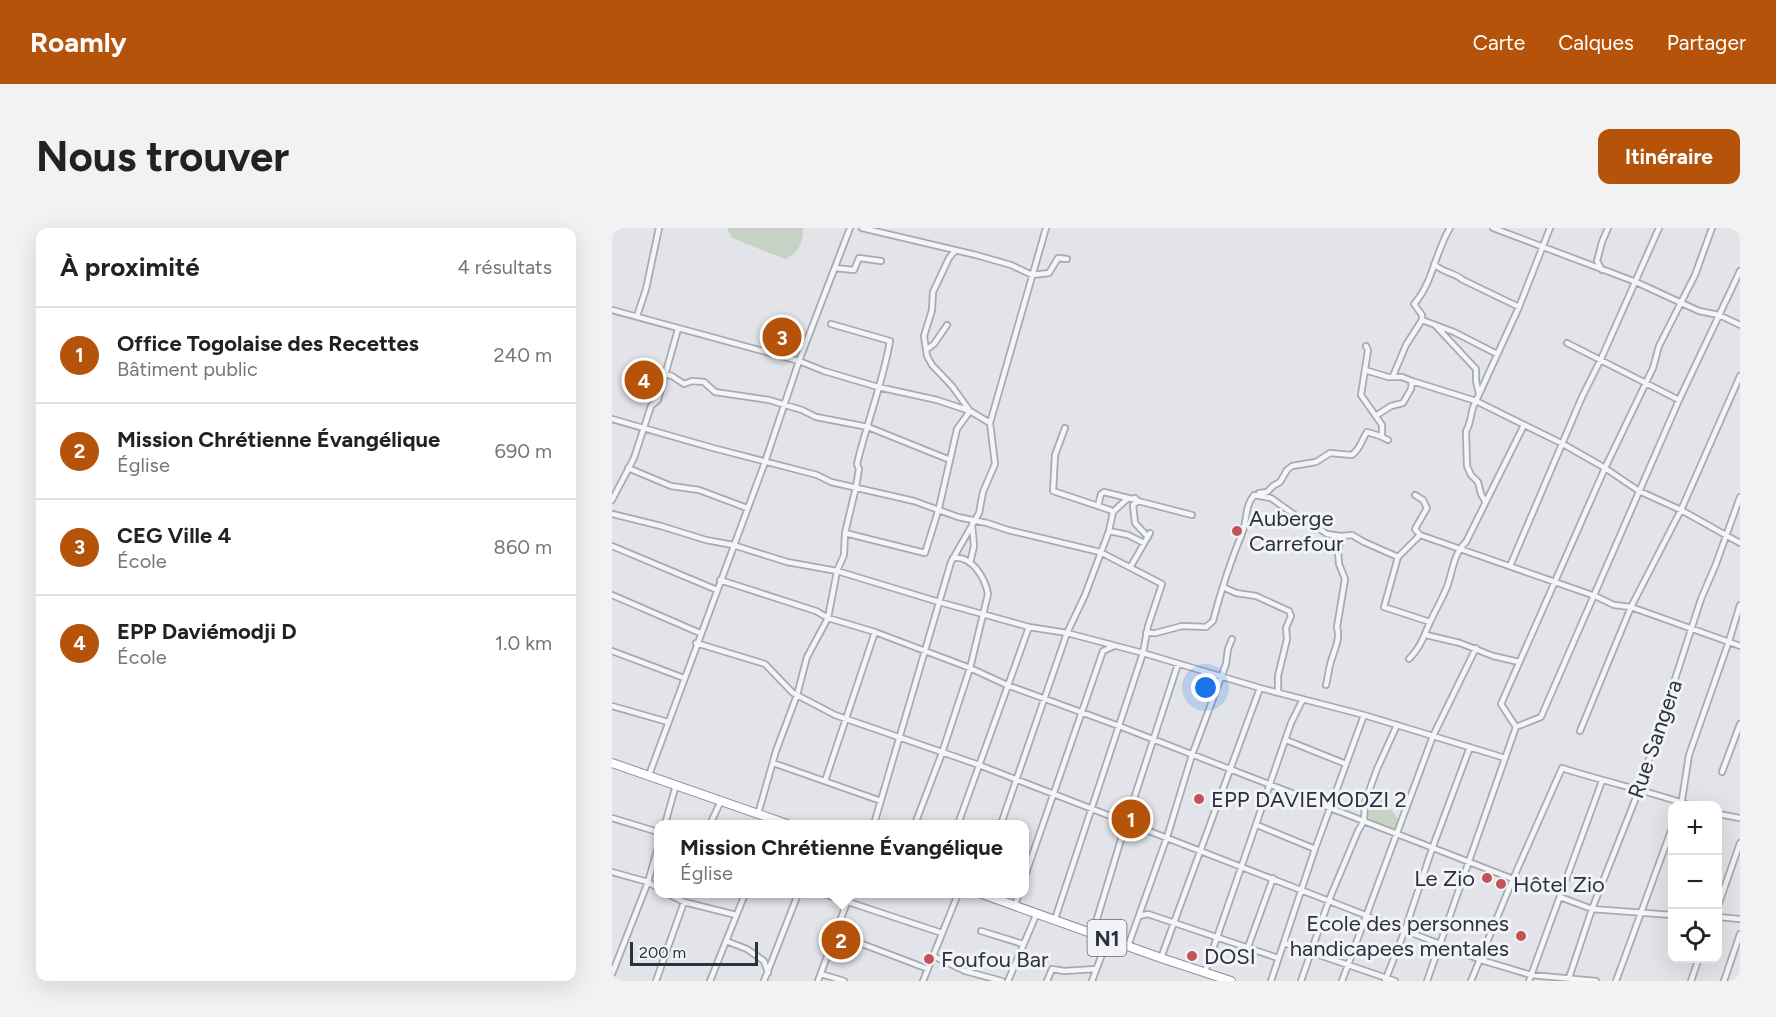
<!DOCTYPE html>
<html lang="fr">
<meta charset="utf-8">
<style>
body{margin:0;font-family:Figtree,sans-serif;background:#f2f2f2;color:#222}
.controls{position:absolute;right:18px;bottom:18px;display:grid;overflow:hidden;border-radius:12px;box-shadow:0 6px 24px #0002}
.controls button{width:54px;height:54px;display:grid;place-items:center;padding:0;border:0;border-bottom:2px solid #e0e0e0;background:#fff;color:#222;font:30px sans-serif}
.scale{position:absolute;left:18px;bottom:15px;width:128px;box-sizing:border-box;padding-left:6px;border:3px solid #2c303f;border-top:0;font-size:16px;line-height:21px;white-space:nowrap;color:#2c303f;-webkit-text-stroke:4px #f1f3f6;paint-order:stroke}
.you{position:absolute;left:594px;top:460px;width:21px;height:21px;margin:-15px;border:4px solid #fff;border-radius:50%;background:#1a73e8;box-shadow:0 0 0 9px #1a73e833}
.badge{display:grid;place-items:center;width:39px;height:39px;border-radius:50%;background:#b45309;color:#fff;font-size:20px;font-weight:700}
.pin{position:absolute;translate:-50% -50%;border:3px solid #fff;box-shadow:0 2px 6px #0006}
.popup{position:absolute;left:42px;top:592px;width:375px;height:78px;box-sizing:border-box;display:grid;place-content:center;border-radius:12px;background:#fff;filter:drop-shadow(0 2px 4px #0005);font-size:20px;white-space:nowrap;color:#767676}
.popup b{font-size:22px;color:#222}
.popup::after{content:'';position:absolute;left:50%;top:100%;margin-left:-12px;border:12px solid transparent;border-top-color:#fff}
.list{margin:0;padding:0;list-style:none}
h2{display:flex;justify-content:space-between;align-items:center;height:78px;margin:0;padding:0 24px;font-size:26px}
h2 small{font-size:20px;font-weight:400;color:#767676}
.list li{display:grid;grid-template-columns:39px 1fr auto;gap:18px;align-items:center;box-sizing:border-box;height:96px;padding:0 24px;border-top:2px solid #e0e0e0}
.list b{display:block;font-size:22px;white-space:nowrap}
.list p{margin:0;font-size:20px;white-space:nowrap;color:#767676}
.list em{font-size:20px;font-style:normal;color:#767676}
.icon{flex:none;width:33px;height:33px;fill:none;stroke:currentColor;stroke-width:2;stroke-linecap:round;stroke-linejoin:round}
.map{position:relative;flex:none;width:1128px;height:753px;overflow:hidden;border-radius:12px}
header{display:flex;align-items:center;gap:36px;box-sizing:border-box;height:84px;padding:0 30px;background:#b45309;color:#fff}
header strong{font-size:28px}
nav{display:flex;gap:33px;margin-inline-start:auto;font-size:21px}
.intro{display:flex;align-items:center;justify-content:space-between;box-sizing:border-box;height:144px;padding:0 36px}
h1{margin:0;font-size:42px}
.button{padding:15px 27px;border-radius:12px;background:#b45309;color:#fff;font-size:21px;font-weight:700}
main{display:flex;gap:36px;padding:0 36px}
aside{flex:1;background:#fff;border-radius:12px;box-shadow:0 6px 24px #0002}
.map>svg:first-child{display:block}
.green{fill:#c6d2c4}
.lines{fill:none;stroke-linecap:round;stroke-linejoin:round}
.minor-casing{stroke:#a8aab3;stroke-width:8}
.trunk-casing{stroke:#8b909e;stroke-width:10}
.minor{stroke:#f4f5f7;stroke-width:4.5}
.trunk{stroke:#fff;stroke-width:8}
.poi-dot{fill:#c15458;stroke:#f1f3f6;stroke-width:2}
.labels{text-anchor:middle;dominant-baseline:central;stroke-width:6;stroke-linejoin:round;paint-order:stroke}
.shield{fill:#f1f3f6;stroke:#676a76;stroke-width:1.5}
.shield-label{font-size:21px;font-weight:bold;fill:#2c303f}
.poi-label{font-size:22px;fill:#2c303f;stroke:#f1f3f6;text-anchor:start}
.street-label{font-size:22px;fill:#2c303f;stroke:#f1f3f6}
</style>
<header>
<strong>Roamly</strong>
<nav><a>Carte</a><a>Calques</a><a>Partager</a></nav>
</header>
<div class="intro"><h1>Nous trouver</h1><a class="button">Itinéraire</a></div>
<main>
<aside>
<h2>À proximité<small>4 résultats</small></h2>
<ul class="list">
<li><span class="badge">1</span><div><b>Office Togolaise des Recettes</b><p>Bâtiment public</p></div><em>240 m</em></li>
<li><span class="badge">2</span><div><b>Mission Chrétienne Évangélique</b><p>Église</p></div><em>690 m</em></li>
<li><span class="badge">3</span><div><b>CEG Ville 4</b><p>École</p></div><em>860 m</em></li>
<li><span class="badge">4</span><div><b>EPP Daviémodji D</b><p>École</p></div><em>1.0 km</em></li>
</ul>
</aside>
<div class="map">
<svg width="1128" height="753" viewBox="0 0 1128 753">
<rect width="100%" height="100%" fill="#e2e4e9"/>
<path class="green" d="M115 0H191C191 15 187 25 173 31L120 10Z
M768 568 788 593 782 604 758 594 753 579 757 569Z"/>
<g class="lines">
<defs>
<path id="minor" d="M250 0 364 27 399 37 420 47 437 45 446 30 455 31
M881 0 1024 54 1087 83 1107 87 1128 97
M938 0 907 79 864 173 951 216 993 240 1027 263 1069 282 1128 315
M343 23 337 30 321 64 320 82 312 108 315 128 320 137 340 158 358 183
M822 36C831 45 842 44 851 52L907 79
M223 40 242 42 247 30 269 33
M990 42 985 33 990 14 996 0
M0 82 187 133 212 143 266 159 325 172 358 183 378 195 383 236 371 264 367 285 339 334 262 596
M25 88 34 61 47 0
M810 92 842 104 885 126
M823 97 864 141V153L867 166
M955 115 1067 172
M754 118 756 122 749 167 770 197V209
M315 121 322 116 335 97
M753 142 776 149H790L800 153 799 161 791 175 779 178 765 187
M53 146 60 148 72 156 80 153 92 154 103 164 157 172 190 182 204 189 256 199 338 232
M781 148 794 117 810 92V87L802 76C821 55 823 24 838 0
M800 153 864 173C858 182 860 194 854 203L855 238 859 247 866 254 869 266 873 273
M0 191 101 220 205 247 219 254 302 273 346 289 375 295 396 302 488 324 550 356 536 398 531 425 443 691
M378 195 434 0
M453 200 443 227 441 263 498 282 501 284
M16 240 59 258 87 262 135 280
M647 265 655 264 661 258 668 254 675 242 680 238 704 234 718 225 740 227C749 220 749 213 755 204L768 208 776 212
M803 267 811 272 815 280 803 301 808 307
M0 272 22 230 39 178 46 172 66 101
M526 273 521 277 523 295 536 309
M486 278 489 266 492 264 520 271 523 270 526 273 580 287
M0 286 49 298 94 312 121 317 175 334 225 343 327 374 417 399 455 405 531 425 648 460 752 487 893 530
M497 303 501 284 516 270
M233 305 313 325 327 280 345 201 358 183
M0 318 105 362
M358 335 362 318 360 296
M519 338 538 305
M898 338 970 169 989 131 1047 0
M108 352 204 383 216 390 263 404 358 440 376 366C373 350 360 327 341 330
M611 359 624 365 644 368 677 383 679 388 674 400 675 411 666 448V465
M0 367 88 405
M818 394 772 379 786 329 808 307 983 368 1002 377 1019 379 1128 418
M534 405H544L570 398 594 399 601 393C609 362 619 332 631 303 635 291 633 278 642 267L659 270 687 290 693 291 715 306 729 308 740 307 752 314 786 329
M814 407 848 415 881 428 907 434
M84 415 153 436 181 465 223 487 367 537 869 732 919 747 984 753
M0 423 72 450
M797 431C810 418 812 406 820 390 825 379 832 368 836 356 841 341 842 325 854 314L912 197
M714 457C716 450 716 444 718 437 721 424 729 412 725 399L733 351 727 336 726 323 729 308
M0 478 56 494
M904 499 889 476 993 240 1041 140 1047 118 1083 47 1100 0
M968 503 1019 379 1069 282 1128 148
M674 512 734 536
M161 535 269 573
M1110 544 1128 496
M37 547 153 234 187 133 238 0
M213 553 263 404
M1069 578 1077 527 1117 413 1128 377
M146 586 164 523 185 467 195 429 216 390 225 343 232 327 233 305 244 259 247 241 245 236C255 194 271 154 278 113L219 96
M1106 586 1128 590
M0 590 46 604
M53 596 64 557
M98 596 109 573
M303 596 330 525 358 440 395 457 507 498 901 651
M346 596 417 399
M389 596 455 405 473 367 497 303 516 307 532 315
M645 597 703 621
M0 644 36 654 46 660
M412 651 491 423 502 418
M56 666 72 674 124 687
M212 666 330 705
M948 669 980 681 1060 687
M403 677 407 666
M1106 678 1128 615
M527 688 536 686 666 730
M1106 689 1128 691
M369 703 411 716
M481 704 514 595 566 436
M224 706 316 741
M114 713 135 721 152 733 156 745
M672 715 783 753
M516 718 555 609 580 527 614 436 616 421 620 411
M636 719 661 650
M321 728 353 743 390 753
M549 730 648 460
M593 744 679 495 691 471
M0 746 36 654 46 619
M209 746 232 753
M957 750 980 681 1027 562 1089 371 1104 336 1128 269
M44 753 72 674
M98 753 133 666
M152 753 186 666
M206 753 238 666
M311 753 346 666
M396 753 425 685
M435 753 440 741 452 743 484 741
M480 753 496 710
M659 753 703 621 752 487
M689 753 717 672 746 603 752 593 753 574 765 541 785 497
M730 753 821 508 864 420
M773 753 793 702 820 621 858 519
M815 753 904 499 929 489 1067 172 1128 43
M859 753 901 651 950 540C993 554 1037 563 1080 578
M917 753 990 553
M1004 753 1060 600
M1079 753 1087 730
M1112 753 1128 706"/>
<path id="trunk" d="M0 535 175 596
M370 666 549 730 619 753"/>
</defs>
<use href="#minor" class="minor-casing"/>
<use href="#trunk" class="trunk-casing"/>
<use href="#minor" class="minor"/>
<use href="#trunk" class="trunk"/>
</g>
<g class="poi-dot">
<circle cx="625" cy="303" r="6"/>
<circle cx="587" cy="571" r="6"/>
<circle cx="875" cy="650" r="6"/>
<circle cx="889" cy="656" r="6"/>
<circle cx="909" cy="708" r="6"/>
<circle cx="580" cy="728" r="6"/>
<circle cx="317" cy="731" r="6"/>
</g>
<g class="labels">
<rect class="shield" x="475.5" y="692" width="39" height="36" rx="4.5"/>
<g class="shield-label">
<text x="495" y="710">N1</text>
</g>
<g class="poi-label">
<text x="637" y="290">Auberge<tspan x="637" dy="25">Carrefour</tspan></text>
<text x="599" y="571">EPP DAVIEMODZI 2</text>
<text x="863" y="650" text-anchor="end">Le Zio</text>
<text x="901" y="656">Hôtel Zio</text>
<text x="897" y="695" text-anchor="end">Ecole des personnes<tspan x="897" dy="25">handicapees mentales</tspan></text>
<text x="592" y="728">DOSI</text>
<text x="329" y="731">Foufou Bar</text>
</g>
<g class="street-label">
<text transform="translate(1043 511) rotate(-71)">Rue Sangera</text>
</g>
</g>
</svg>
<div class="controls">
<button>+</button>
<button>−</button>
<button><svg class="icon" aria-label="locate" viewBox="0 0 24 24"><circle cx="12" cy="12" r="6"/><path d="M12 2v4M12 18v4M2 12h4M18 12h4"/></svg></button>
</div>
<div class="scale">200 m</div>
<div class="you"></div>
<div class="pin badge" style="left:519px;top:591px">1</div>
<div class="pin badge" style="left:229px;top:712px">2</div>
<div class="popup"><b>Mission Chrétienne Évangélique</b>Église</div>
<div class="pin badge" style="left:170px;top:109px">3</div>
<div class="pin badge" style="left:32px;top:152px">4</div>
</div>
</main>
